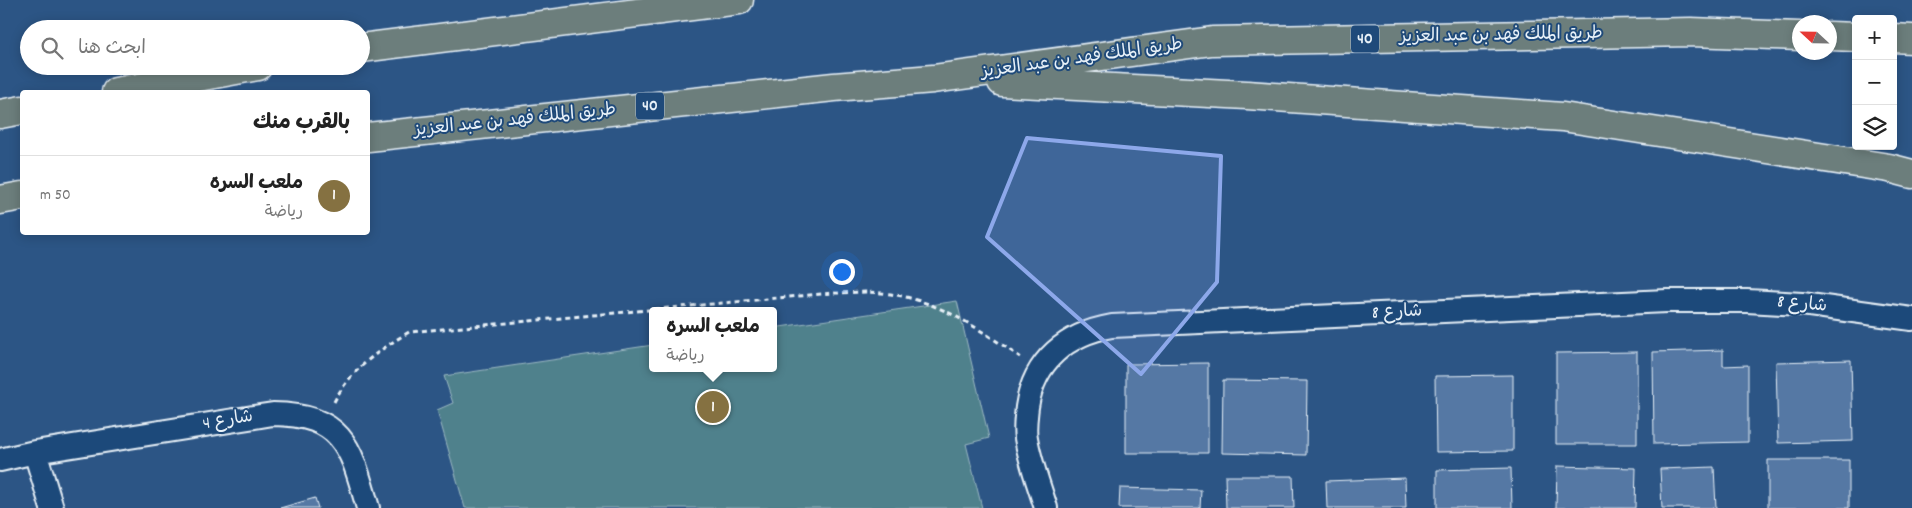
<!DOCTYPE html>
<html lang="ar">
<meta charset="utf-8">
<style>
body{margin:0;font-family:Dekko,"Playpen Sans Arabic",sans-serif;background:#f2f2f2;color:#222;direction:rtl}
.controls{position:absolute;right:15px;top:15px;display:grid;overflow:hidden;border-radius:5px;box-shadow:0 2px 12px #0003}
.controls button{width:45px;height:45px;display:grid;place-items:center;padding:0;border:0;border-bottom:1px solid #e0e0e0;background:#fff;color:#222;font:25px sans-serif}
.compass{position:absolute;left:1792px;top:15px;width:45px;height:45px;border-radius:50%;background:#fff;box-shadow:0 2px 12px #0003;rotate:292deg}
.you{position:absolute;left:841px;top:271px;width:18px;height:18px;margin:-12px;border:4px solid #fff;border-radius:50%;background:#1a73e8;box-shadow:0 0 0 8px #1a73e833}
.badge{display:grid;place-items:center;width:32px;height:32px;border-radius:50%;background:#857141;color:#fff;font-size:16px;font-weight:700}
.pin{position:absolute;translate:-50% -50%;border:2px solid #fff;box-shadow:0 1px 5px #0006}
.popup{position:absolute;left:649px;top:307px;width:128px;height:65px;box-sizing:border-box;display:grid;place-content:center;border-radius:5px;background:#fff;filter:drop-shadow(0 1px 4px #0005);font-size:16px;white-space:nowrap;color:#767676}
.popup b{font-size:19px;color:#222}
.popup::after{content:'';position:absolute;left:50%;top:100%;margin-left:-10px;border:10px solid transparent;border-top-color:#fff}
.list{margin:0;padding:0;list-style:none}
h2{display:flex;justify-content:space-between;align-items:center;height:65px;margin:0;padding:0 20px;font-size:21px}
h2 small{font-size:16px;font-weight:400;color:#767676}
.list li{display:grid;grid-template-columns:32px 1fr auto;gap:15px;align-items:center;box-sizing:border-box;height:80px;padding:0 20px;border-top:1px solid #e0e0e0}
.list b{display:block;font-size:19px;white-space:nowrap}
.list p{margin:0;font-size:16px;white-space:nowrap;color:#767676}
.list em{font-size:16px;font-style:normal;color:#767676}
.icon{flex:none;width:28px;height:28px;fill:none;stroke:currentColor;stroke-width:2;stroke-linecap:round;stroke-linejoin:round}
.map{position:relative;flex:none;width:1912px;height:508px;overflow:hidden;direction:ltr}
.search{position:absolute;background:#fff;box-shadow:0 2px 12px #0003;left:20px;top:20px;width:350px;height:55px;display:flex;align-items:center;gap:12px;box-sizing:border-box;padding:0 18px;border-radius:28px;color:#767676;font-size:19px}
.panel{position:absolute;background:#fff;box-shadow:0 2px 12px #0003;left:20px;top:90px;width:350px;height:145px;border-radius:5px;direction:rtl}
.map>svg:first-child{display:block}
.green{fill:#50818c;stroke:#9cb9c2}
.building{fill:#5478a4;stroke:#e8f1f8}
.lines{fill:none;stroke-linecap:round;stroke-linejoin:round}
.street-casing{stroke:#e8f1f8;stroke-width:26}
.highway-casing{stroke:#e8f1f8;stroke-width:31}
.path{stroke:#e8f1f8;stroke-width:3;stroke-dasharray:5 4;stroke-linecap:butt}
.street{stroke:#1f4a7a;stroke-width:22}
.highway{stroke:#6c7e7c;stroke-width:28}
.marked{fill:#8da8ea;fill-opacity:0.2;stroke:#8da8ea;stroke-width:4;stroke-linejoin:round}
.labels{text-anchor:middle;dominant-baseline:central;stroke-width:4;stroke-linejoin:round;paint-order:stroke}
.shield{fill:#1f4a7a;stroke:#acbfd2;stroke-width:1}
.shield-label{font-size:16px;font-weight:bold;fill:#e8f1f8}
.street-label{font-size:18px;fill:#e8f1f8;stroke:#1f4a7a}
</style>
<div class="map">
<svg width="1912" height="508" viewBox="0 0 1912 508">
<rect width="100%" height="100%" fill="#2c5585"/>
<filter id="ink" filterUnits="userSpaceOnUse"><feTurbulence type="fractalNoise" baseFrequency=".02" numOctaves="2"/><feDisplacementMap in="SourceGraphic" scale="10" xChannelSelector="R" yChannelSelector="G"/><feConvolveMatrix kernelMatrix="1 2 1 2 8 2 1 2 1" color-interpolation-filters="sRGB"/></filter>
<g filter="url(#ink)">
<path class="green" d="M957 301 989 438 966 444 982 508H465L437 410 453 403 444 376 653 345V368H773V328Z"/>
<path class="building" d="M1723 350V366L1748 365V442L1654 444 1653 352Z
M1637 352V444H1556V353Z
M1851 360 1853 441 1778 443 1776 362Z
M1208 363V453H1126V364Z
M1513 375V451L1436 452 1435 376Z
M1223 380 1307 381 1306 455 1222 453Z
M1768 460H1849V508H1768Z
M1557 466 1636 468 1635 508H1556Z
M1714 467 1716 508H1662L1660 469Z
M1511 468 1512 508H1437V470Z
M1225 476H1293L1294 508H1226Z
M1405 478 1406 508H1327L1326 481Z
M1120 488 1201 490 1200 508H1119Z
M315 498 318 508H280Z"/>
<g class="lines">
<defs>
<path id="street" d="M35 452 52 508
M0 460 35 452 273 414C345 415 351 449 368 508
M1046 508C1039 485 1030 462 1026 438 1024 428 1026 417 1027 407 1034 360 1067 334 1112 326L1667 301H1747L1802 304 1912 319"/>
<path id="highway" d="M1830 36 1856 37
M1893 38 1912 39
M361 48 739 0
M1002 82 1247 95 1563 117 1889 168 1912 174
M116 92 258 66
M0 114 22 110
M368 137 834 87 933 79 1212 41 1691 32 1800 36
M0 200 22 196"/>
</defs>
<use href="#street" class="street-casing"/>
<use href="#highway" class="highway-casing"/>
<path class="path" d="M334 402C350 370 379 350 409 332L832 293C848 293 866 291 882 293 935 298 978 328 1020 357"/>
<use href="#street" class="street"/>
<use href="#highway" class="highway"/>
</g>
</g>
<path class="marked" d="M1027 138 1221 156 1217 282 1141 374 987 237Z"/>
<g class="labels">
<g class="shield">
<rect x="1351" y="25.5" width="28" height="27" rx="4"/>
<rect x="636" y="92.5" width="28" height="27" rx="4"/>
</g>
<g class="shield-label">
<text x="1365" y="39">40</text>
<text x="650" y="106">40</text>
</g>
<g class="street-label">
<text transform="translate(1501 36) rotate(-1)">طريق الملك فهد بن عبد العزيز</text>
<text transform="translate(1082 59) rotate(-8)">طريق الملك فهد بن عبد العزيز</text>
<text transform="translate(515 121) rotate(-6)">طريق الملك فهد بن عبد العزيز</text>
<text transform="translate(1802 305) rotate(5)">شارع 8</text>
<text transform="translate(1397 313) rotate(-3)">شارع 8</text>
<text transform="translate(228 421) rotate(-9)">شارع 4</text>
</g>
</g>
</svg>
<div class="controls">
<button>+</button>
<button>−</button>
<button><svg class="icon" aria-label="layers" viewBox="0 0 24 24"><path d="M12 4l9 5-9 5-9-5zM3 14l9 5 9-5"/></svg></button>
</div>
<svg class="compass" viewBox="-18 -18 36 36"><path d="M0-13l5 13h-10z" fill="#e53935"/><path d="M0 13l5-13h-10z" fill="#767676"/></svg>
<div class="you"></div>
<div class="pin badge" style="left:713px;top:407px">1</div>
<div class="popup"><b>ملعب السره</b>رياضة</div>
<div class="search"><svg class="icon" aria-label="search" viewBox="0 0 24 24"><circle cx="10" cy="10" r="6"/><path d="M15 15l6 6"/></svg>ابحث هنا</div>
<section class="panel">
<h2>بالقرب منك<small></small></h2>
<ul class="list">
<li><span class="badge">1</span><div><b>ملعب السره</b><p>رياضة</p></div><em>50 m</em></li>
</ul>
</section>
</div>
